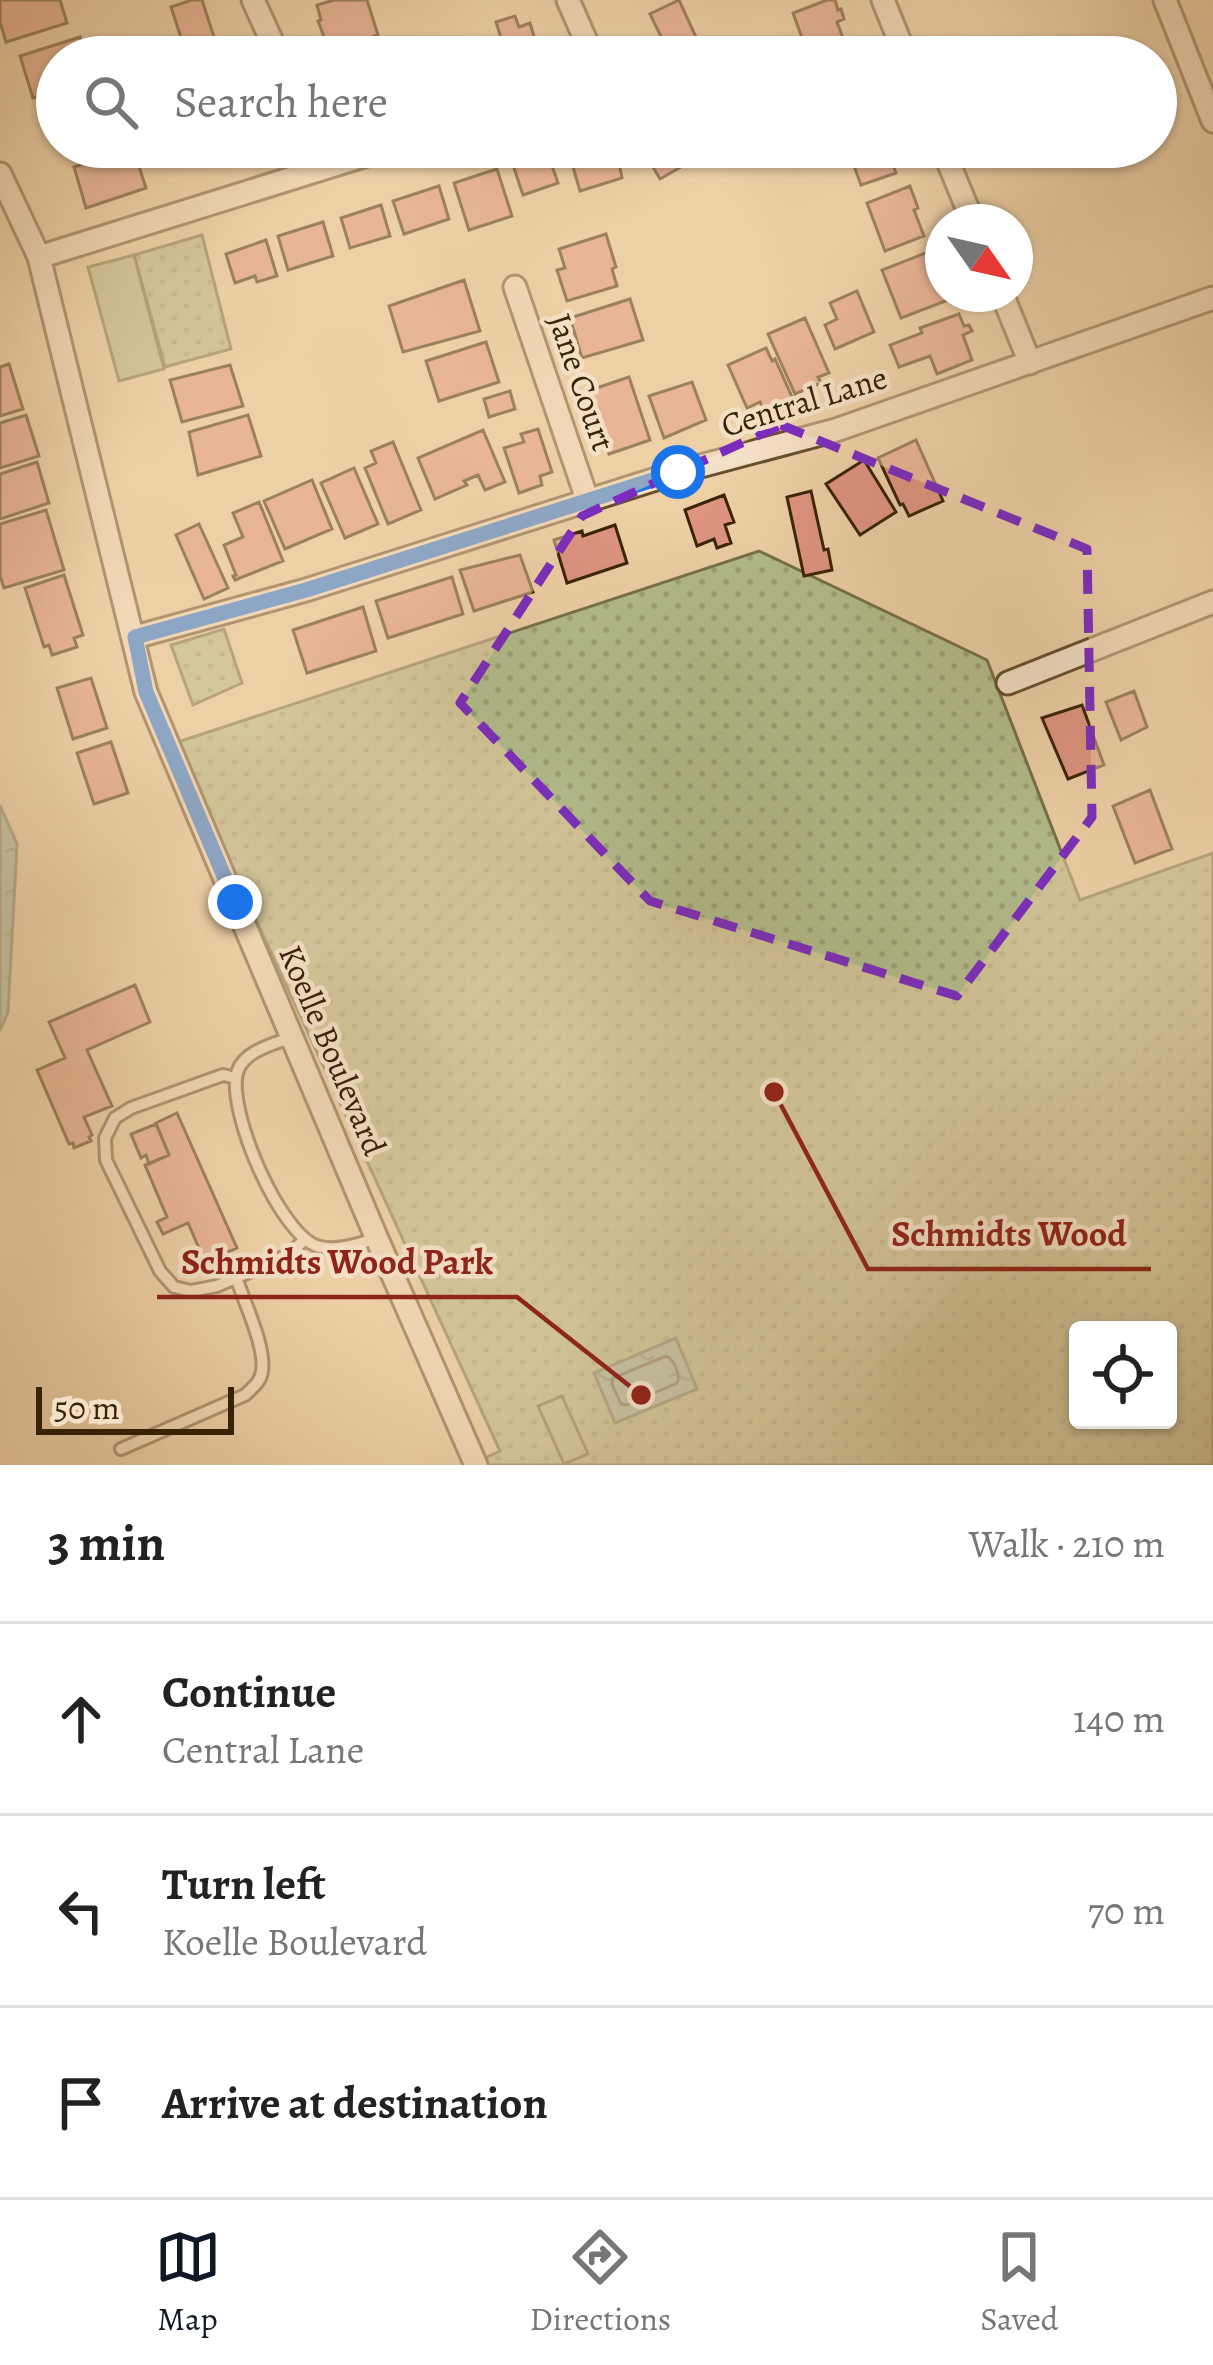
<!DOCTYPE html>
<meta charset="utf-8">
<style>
body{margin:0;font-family:Alegreya,serif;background:#f6f6f6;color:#222}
.controls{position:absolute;right:36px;bottom:36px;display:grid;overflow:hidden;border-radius:12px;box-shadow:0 3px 9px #0004}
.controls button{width:108px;height:108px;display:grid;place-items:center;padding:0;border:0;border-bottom:3px solid #e0e0e0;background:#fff;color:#222;font:60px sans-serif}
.compass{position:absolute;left:925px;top:204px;width:108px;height:108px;border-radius:50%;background:#fff;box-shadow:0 3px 9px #0004;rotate:124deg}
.scale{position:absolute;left:36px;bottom:30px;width:198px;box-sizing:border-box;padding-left:12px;border:6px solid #382305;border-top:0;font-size:33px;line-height:42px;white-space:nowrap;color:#382305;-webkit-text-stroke:9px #f4e0c6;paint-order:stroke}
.stop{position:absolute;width:36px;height:36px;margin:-27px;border:9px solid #1a73e8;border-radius:50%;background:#fff}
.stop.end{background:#1a73e8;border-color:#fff;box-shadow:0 3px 12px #0008}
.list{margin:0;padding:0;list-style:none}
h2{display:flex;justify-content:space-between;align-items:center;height:156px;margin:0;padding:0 48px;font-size:51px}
h2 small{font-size:39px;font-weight:400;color:#767676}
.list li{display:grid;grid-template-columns:78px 1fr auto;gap:36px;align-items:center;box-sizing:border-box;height:192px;padding:0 48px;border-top:3px solid #e0e0e0}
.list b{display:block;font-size:45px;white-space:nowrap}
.list p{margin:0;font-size:39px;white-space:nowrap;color:#767676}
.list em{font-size:39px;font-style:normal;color:#767676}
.icon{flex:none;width:66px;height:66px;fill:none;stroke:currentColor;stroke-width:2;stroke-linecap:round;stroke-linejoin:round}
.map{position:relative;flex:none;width:1213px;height:1465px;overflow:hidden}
.search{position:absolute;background:#fff;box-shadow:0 3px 9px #0004;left:36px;right:36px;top:36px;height:132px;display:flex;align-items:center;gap:30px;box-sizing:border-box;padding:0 42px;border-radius:66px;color:#767676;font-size:45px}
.sheet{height:732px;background:#fff}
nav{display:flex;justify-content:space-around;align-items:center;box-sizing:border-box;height:168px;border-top:3px solid #e0e0e0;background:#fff;font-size:33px;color:#767676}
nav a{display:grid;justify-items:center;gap:6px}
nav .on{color:#111827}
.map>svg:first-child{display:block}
.green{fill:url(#green-dots);stroke:#767048;stroke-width:3;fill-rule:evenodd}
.pitch{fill:#b3bc8c;stroke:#767048;stroke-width:3}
.water{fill:url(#water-ripples);stroke:#737c63;stroke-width:3}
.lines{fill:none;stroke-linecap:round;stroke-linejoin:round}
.shore{stroke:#6a6d54;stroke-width:3}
.building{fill:#df9481;stroke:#382305;stroke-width:3}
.lane-casing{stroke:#664e2e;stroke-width:16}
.street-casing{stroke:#664e2e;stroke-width:27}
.lane{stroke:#f4e0c6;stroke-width:10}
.street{stroke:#f4e0c6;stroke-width:21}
.route{stroke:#1a73e8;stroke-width:15}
.marked{fill:none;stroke:#7b2cbf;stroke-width:9;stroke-dasharray:24 15;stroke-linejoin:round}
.labels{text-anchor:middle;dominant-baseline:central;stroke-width:9;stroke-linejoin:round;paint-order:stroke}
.street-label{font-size:33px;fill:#382305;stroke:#f4e0c6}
.leader{fill:none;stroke:#8f2418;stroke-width:4.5}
.callout-dot{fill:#8f2418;stroke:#f4e0c6;stroke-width:4.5}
.callout-label{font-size:36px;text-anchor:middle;font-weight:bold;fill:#8f2418;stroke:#f4e0c6;stroke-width:9;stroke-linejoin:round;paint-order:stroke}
</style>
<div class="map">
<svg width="1213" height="1465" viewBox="0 0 1213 1465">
<defs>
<pattern id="green-dots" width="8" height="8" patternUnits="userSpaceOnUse" patternTransform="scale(3)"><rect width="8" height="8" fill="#b3bc8c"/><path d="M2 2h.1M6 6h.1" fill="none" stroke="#9ba177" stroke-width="1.8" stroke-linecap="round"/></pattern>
<pattern id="water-ripples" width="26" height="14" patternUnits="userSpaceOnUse" patternTransform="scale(3)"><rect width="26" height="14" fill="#9bb7a2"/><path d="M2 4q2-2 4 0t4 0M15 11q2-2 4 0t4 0" fill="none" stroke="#7f9482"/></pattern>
</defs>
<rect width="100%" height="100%" fill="#eed0a7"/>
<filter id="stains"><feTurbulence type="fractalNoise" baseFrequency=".00167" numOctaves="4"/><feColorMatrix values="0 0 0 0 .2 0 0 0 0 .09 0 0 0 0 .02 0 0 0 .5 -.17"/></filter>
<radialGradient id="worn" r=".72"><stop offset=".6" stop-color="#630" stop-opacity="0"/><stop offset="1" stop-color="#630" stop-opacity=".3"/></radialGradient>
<path class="green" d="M202 235 231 349 165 367 134 255Z
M759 551 987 660 1080 900 1213 853V1465H470L500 1451 175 743ZM1078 1330H1168V1420H1078Z
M224 629 242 683 193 705 171 645Z"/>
<path class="pitch" d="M134 255 164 369 119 381 88 267Z
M562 1396 588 1454 564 1464 538 1406Z"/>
<path class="water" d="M0 805 17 844 8 1012 0 1031Z
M676 1338 697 1389 615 1423 594 1373Z"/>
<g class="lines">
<path class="shore" d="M666 1356C674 1359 681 1376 677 1383L627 1405 621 1404 612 1384 613 1378Z"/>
</g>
<path class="building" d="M0 0H60L67 23 6 42 0 22Z
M192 0H202L214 37 184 47 171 7Z
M334 0H367L378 35 329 50 318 21 321 20 317 5Z
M679 0 696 37 668 51 650 14Z
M827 0H835L838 10 841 9 844 19 837 22 846 46 809 57 793 13Z
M515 16 519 27 530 23 540 57H507L496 22Z
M80 37 86 57H57V90L33 98 20 56Z
M475 41 480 57H446L444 50Z
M610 147H616L622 178 580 191 571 160Z
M644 147H695L700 156 660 179 642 148Z
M847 147H887L896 173 861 185Z
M133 148 146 188 86 208 74 167Z
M548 154 558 183 523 195 513 165Z
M497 169 512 216 469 230 454 183Z
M439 186 449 219 404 234 393 201Z
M910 186 918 208 914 210 924 236 885 251 867 203Z
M381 205 390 236 350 248 341 218Z
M323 222 333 256 288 270 278 236Z
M606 234 616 267 612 269 617 286 567 301 557 270 565 268 559 249Z
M266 240 277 276 257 282 255 276 235 283 226 254Z
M936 249 942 265 938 267 943 279V294H949L951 299 901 318 882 270Z
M464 280 480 331 403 352 389 306Z
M857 291 874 332 835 349 825 325 837 319 830 303Z
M630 299 643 340 582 358 570 318Z
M959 314 964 326 969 325 972 331 963 335 972 360 937 374 930 356 899 367 890 345 922 333 920 328Z
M805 318 829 373 818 377 821 383 795 394 768 334Z
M486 342 499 382 439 401 426 361Z
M766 348 772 361 775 359 796 406 767 419 760 402 747 408 728 365Z
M9 364 23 409 0 416V367Z
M230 365 243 406 182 422 170 380Z
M629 377 650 440 609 454 588 391Z
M692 382 706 420 664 438 649 396Z
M510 391 515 409 489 417 484 399Z
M26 415 39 456 0 468V423Z
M248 415 261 456 198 475 189 432Z
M538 429 552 472 540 476 542 485 519 493 504 448 524 442 521 434Z
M483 430 505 482 485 490 478 475 464 481 467 485 435 499 418 458Z
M916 440 943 501 909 516 903 504 900 505 878 458Z
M393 442 421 510 388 524 365 468 376 463 371 451Z
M864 460 896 512 860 535 826 484Z
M37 462 49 503 0 519V474Z
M354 468 378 524 345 538 321 483Z
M312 480 332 529 285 549 264 501Z
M811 491 824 550 828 549 832 570 804 576 787 497Z
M724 495 734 522 725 525 731 543 717 548 714 539 697 546 685 510Z
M259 502 283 561 235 580 233 576 236 575 224 545 243 537 233 513Z
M46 510 64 570 4 588 0 576V524Z
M199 524 228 588 204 599 176 535Z
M615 525 627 563 567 583 554 540 582 531 583 536Z
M520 555 533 592 474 611 460 570Z
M64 575 83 635 74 638 77 647 52 655 49 645 44 647 25 588Z
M452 577 463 614 388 638 376 601Z
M363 607 376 651 307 673 293 630Z
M91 678 107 728 73 739 57 688Z
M1134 691 1147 727 1121 740 1106 702Z
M1082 705 1104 765 1068 779 1042 718Z
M111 742 128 793 94 804 77 753Z
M1150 790 1172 849 1135 863 1113 806Z
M135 985 150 1022 87 1050 112 1106 84 1117 92 1135 89 1137 91 1141 74 1148 73 1143 69 1144 37 1070 65 1058 49 1022Z
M177 1113 237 1248 205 1262 188 1223 163 1234 157 1222 167 1217 145 1165 169 1155 156 1123Z
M156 1124 169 1155 149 1164 146 1155 141 1158 131 1134Z"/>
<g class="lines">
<defs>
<path id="lane" d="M291 1037C273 1045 246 1050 238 1070 224 1106 281 1239 320 1247 338 1251 358 1244 375 1239
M236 1078 223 1075 131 1108 115 1118 105 1138 106 1160 160 1271 174 1287 191 1291 217 1286 290 1254 305 1239
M121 1449 245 1395C252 1388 261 1382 262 1371 266 1347 244 1302 236 1277"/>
<path id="street" d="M253 0 279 57
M568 0 593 57
M883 0 906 57
M1165 0 1213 121
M942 147 973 222
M0 174 39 257 146 692 377 1239 476 1465
M39 257 392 147
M515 287 587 499
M1002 294 1030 363
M135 637 306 590 678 472 836 430 1213 298
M1008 683 1213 602"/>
</defs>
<use href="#lane" class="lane-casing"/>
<use href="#street" class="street-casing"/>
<use href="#lane" class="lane"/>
<use href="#street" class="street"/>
</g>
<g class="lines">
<path class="route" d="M235 902 146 692 135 637 306 590 678 472"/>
</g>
<path d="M0 0H1213V1465H0ZM781 425 1087 549 1092 817 957 996 650 901 460 703 582 516Z" fill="#eed0a7" fill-opacity=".55" fill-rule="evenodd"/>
<path class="marked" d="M781 425 1087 549 1092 817 957 996 650 901 460 703 582 516Z"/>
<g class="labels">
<g class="street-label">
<text transform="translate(582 382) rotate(71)">Jane Court</text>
<text transform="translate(804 401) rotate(-17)">Central Lane</text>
<text transform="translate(333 1050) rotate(67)">Koelle Boulevard</text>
</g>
</g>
<path class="leader" d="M774 1092L868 1269H1151M641 1395L517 1297H157"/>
<g class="callout-dot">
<circle cx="774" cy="1092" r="12"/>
<circle cx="641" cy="1395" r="12"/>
</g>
<g class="callout-label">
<text x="1009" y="1246">Schmidts Wood</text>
<text x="337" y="1274">Schmidts Wood Park</text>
</g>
<rect width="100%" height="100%" filter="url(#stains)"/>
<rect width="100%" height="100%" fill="url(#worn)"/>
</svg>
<div class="controls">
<button><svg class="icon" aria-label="locate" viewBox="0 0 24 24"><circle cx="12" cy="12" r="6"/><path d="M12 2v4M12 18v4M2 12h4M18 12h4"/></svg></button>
</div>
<svg class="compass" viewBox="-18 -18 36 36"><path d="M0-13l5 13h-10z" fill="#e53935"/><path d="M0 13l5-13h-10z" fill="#767676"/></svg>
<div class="scale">50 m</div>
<div class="stop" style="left:678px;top:472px"></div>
<div class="stop end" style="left:235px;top:902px"></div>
<div class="search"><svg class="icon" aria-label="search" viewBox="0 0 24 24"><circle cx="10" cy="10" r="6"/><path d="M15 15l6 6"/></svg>Search here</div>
</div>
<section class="sheet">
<h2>3 min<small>Walk · 210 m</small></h2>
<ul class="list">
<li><svg class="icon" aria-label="ahead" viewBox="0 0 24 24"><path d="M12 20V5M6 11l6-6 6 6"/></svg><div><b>Continue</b><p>Central Lane</p></div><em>140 m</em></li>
<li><svg class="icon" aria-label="left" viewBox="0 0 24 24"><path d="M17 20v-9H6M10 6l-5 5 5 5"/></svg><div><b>Turn left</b><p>Koelle Boulevard</p></div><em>70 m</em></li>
<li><svg class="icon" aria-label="arrive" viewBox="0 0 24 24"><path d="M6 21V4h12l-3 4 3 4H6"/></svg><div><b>Arrive at destination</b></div></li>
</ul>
</section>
<nav>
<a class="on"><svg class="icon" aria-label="map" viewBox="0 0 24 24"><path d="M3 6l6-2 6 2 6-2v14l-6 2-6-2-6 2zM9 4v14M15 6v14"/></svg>Map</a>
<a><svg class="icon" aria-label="directions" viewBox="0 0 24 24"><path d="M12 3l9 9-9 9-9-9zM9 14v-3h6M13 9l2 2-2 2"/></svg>Directions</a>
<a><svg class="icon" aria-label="saved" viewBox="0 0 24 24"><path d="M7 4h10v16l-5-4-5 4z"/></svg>Saved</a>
</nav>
